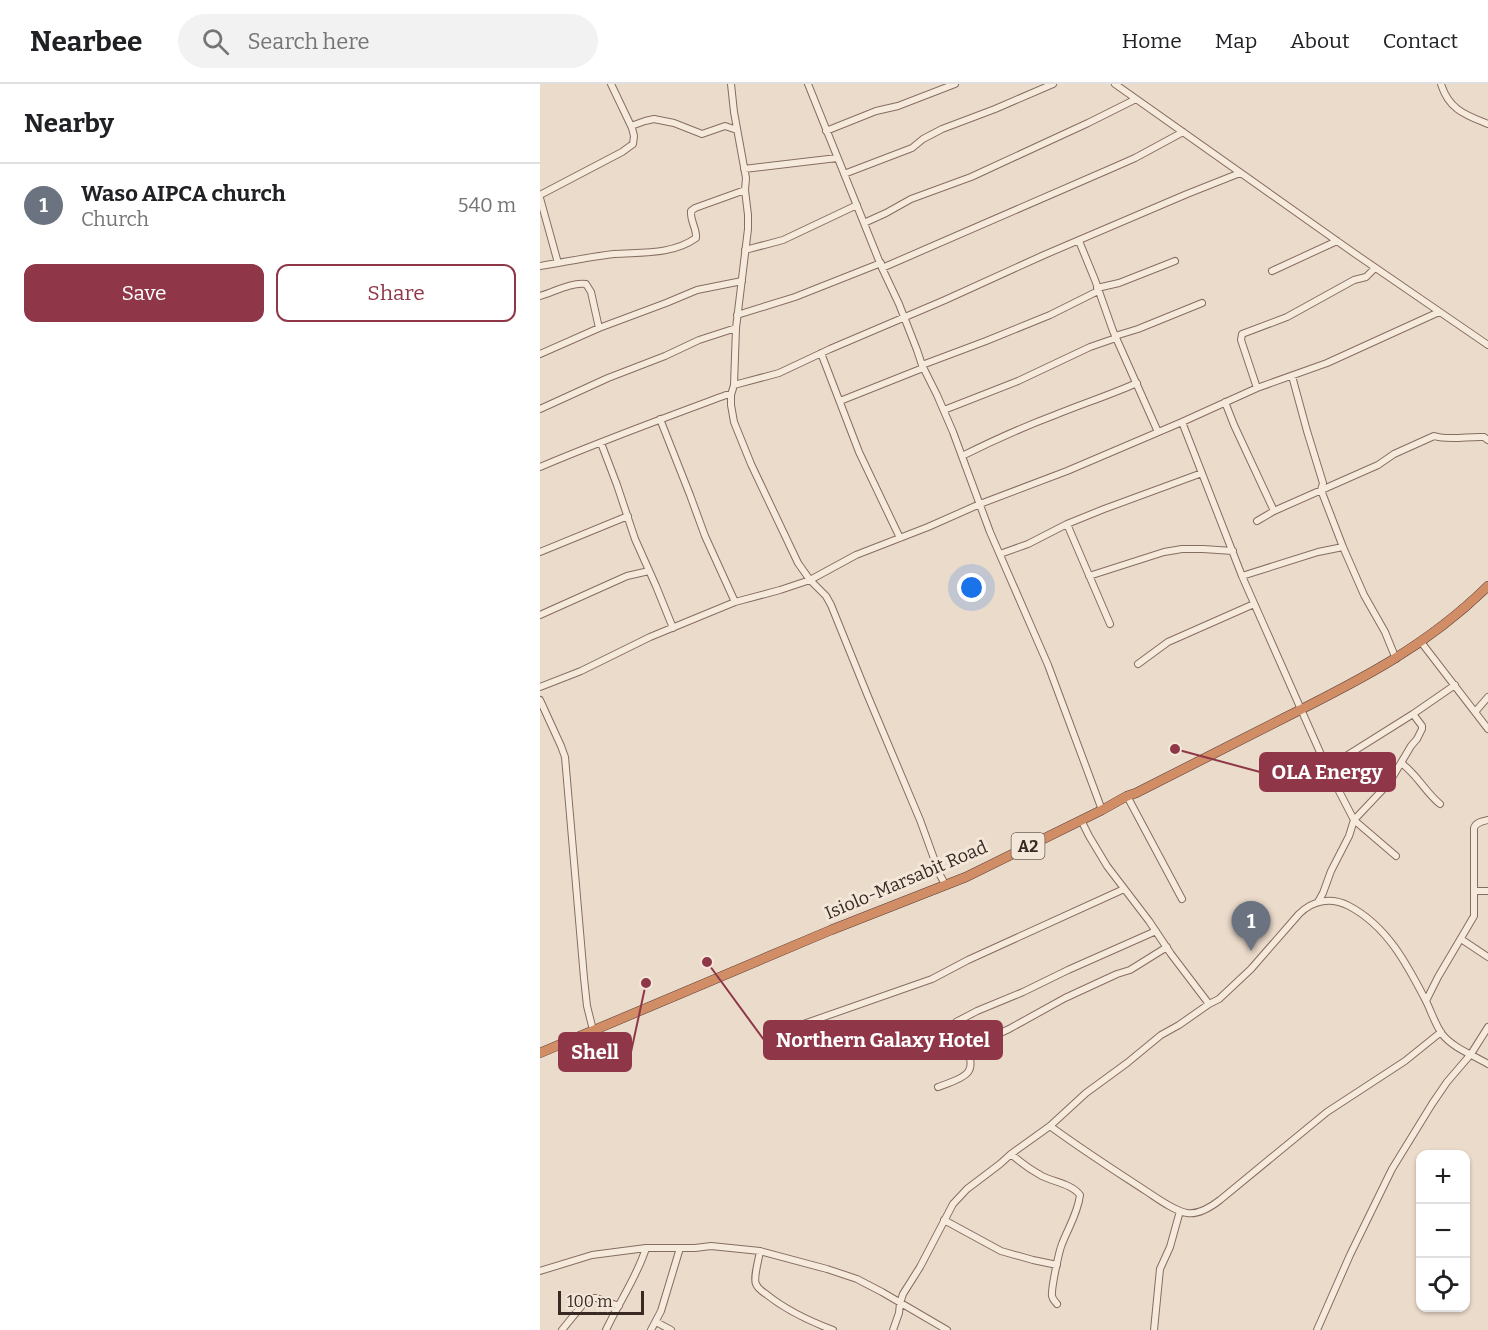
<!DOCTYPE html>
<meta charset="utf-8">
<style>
body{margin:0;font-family:Bitter,serif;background:#f2f2f2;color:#202124}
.controls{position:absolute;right:18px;bottom:18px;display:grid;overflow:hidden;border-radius:12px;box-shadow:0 2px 4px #0004}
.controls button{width:54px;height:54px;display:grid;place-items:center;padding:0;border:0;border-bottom:2px solid #e0e0e0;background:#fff;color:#202124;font:30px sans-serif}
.scale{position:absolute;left:18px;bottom:15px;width:86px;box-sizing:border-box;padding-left:6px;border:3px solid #382922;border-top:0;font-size:16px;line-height:21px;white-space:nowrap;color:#382922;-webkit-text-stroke:4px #f3e7da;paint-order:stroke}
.you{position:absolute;left:432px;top:504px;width:21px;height:21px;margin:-15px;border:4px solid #fff;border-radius:50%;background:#1a73e8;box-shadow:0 0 0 9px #1a73e833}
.badge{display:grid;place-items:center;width:39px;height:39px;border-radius:50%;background:#8f3748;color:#fff;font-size:20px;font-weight:700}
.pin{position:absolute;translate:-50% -50px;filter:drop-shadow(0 2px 3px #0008)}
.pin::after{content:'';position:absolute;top:32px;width:21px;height:18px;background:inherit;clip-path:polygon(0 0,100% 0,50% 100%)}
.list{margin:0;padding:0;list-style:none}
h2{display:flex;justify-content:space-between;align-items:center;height:78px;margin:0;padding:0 24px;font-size:26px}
h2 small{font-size:20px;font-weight:400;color:#757577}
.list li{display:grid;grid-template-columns:39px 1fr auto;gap:18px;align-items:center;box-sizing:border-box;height:84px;padding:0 24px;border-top:2px solid #e0e0e0}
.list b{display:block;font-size:22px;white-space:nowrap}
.list p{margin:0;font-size:20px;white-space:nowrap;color:#757577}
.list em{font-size:20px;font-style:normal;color:#757577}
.actions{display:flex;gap:12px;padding:18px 24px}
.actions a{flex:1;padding:14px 0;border:2px solid #8f3748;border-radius:12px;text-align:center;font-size:21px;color:#8f3748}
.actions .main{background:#8f3748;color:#fff}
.icon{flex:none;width:33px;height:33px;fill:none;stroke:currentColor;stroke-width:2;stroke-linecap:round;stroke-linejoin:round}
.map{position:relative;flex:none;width:948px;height:1246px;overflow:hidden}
header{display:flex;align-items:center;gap:36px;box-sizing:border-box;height:84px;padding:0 30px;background:#fff;border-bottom:2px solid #e0e0e0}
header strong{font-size:28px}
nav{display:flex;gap:33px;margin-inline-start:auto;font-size:21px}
.search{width:420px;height:54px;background:#f2f2f2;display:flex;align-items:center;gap:15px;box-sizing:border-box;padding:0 21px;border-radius:33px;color:#757577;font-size:22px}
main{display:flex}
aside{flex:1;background:#fff}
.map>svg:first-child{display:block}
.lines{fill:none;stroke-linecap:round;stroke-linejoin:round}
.minor-casing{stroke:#866d61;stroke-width:8}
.highway-casing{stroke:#553d34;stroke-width:10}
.minor{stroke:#f6eadd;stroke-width:6}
.highway{stroke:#d08d66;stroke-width:9}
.labels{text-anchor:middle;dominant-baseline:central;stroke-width:6;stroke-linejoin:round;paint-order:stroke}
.shield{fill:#f3e7da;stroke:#706259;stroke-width:1.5}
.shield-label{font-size:16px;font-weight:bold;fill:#382922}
.street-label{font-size:18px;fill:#382922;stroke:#f3e7da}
.leader{fill:none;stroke:#8f3748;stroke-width:2}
.callout-dot{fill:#8f3748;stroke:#f3e7da;stroke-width:2}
.callout{fill:#8f3748;stroke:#8f3748;stroke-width:2}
.callout-label{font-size:20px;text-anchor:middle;font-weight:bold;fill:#fff}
</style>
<header>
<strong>Nearbee</strong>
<div class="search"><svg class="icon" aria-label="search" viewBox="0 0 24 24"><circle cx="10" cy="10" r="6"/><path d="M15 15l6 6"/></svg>Search here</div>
<nav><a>Home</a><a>Map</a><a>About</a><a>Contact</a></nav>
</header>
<main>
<aside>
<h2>Nearby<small></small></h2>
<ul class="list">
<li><span class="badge" style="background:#6b7280">1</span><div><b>Waso AIPCA church</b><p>Church</p></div><em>540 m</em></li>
</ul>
<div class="actions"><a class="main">Save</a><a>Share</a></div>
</aside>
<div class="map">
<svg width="948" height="1246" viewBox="0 0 948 1246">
<rect width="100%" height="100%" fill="#ebdbcb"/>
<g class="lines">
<defs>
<path id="minor" d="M191 0 194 28 206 94 205 106 208 131V145L196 244 194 301 191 311V321L194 338 211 380 258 479 270 496 286 512 291 521 327 610 380 736 400 791 405 800
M268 0 342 184 359 220 377 266 382 281 397 311 413 348 450 448 508 581 562 726
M575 0 814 169 948 261
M901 0C909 26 926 31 948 40
M91 42 105 37 114 35 134 39 162 50 185 42 197 46
M286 47 336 27 358 22 415 0
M204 85 297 74
M304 90 372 64 383 55 402 45 455 25 513 0
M0 111 82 68 93 60 94 52 92 44 71 0
M0 114 18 179
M324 139 346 129 371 115 431 93 548 39 596 15
M539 157 555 196 573 247 618 348
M205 166 243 156 317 121
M0 182C25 178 49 173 74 170 101 168 132 171 156 154 157 145 150 137 151 127L155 124 205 106
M342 184 570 85 595 74 643 48
M732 187 797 157
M557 204 579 199 635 177
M0 212C14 208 31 198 46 200L51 208 59 244
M197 231 255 213 341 179
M575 252 598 245 662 219
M281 269 319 368 360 454
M0 270 59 244 126 219 157 206 202 197
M382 281 446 257 510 231 558 207
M752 292 767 347 783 399 781 406 803 463 824 511 845 548 856 575
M194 301 239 289 290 265 405 216 504 171 647 110 700 89
M717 304 701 256 702 250 747 233 814 196 826 193 835 184
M300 317 383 284
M685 318 694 341 734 427
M0 325 68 294 125 272 159 256 196 244
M404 326 478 297 550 263 576 254
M120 335 150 411 165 452 195 518
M642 338 702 492 787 684 814 736 856 772
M61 359 77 401 95 455 116 502 133 544
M422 372C452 357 483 343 515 331 542 320 570 311 597 299
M0 383C61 357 124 334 186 311H191
M717 437 734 427 838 381 854 370 894 352C910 357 928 352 944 353L948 356
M527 440 570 540
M0 468 88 432
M460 470 488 460 527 440 564 425 662 389
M549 492 624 468 642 465H663L693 467
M702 492 778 468 803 463
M0 531 87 492 109 487
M881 558 948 645
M598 580 628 558 714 520
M0 603 41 587 110 553 195 518 240 506 270 496 316 471 388 443 440 420 527 387 642 338 717 304 787 279 899 228
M0 616 21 662 25 673 44 894 47 922 53 946
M935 628 948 613
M861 679C877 690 885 708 900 720
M787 684 873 630 915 601
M587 712 642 815
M541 736 549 752 567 782 609 837 631 870 669 920
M934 807H948
M778 818 783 809 791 787 809 752 814 736 849 699 871 662 877 655 882 645V642L873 630
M921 855 948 873
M886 917 898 893 934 832V744C936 738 943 737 948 736
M232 951 392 895 428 876 584 805
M427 964 469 945 525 914 577 890 590 886 627 863
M398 1003C406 1000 423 995 428 988 437 977 420 950 416 938L437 927 483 908 528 886 616 847
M510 1042C541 1065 574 1086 606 1107 617 1114 634 1127 647 1129 659 1131 671 1123 680 1116L787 1028 865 977 901 948
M471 1070C480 1078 491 1086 502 1092 514 1098 532 1100 540 1111 538 1129 528 1144 522 1160 519 1167 511 1205 512 1212 513 1216 514 1216 517 1220
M404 1136 461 1167 493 1176 517 1181
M220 1167C219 1175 213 1194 216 1200 218 1205 223 1208 226 1210 247 1227 269 1237 293 1246
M0 1187 52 1171 106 1164H155L171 1162 220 1167 287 1185 317 1195 342 1208 407 1246
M116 1238 131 1246
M22 1246 48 1214H56L79 1222
M66 1246C79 1218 97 1193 106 1164
M111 1246 121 1227 140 1164
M353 1246 359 1229 360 1219 363 1210 380 1183 413 1120 427 1105 460 1080 471 1070 510 1042 546 1009 587 979 621 951 639 941 669 920 679 915 711 885 759 830C773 816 791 813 809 822 847 842 867 880 886 917 891 927 895 940 902 950 913 964 933 971 948 980
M614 1246 620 1185 630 1163 640 1127
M777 1246 810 1171 852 1085 892 1020 907 998 931 970 948 943"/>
<path id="highway" d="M0 969 291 846 426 793 562 726 587 712 596 709C646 684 696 658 746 633 822 595 887 562 948 502"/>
</defs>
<use href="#minor" class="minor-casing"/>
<use href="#highway" class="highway-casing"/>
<use href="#minor" class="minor"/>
<use href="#highway" class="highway"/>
</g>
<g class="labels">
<rect class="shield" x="471.5" y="749" width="33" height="26" rx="4.5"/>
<g class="shield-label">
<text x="488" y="762">A2</text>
</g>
<g class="street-label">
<text transform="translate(366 796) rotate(-23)">Isiolo-Marsabit Road</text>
</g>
</g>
<path class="leader" d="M635 665L720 688M167 878L224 956M106 899L91 968"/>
<g class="callout-dot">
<circle cx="635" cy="665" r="6"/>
<circle cx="167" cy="878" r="6"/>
<circle cx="106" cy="899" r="6"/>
</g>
<g class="callout">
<rect x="720" y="669" width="135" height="38" rx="6"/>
<rect x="224" y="937" width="238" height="38" rx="6"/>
<rect x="19" y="949" width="72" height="38" rx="6"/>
</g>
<g class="callout-label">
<text x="787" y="695">OLA Energy</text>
<text x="343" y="963">Northern Galaxy Hotel</text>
<text x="55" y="975">Shell</text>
</g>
</svg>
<div class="controls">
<button>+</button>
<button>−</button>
<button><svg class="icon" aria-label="locate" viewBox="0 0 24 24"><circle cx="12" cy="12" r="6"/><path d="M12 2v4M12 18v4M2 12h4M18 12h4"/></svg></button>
</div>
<div class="scale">100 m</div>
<div class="you"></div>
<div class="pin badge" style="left:711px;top:867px;background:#6b7280">1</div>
</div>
</main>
